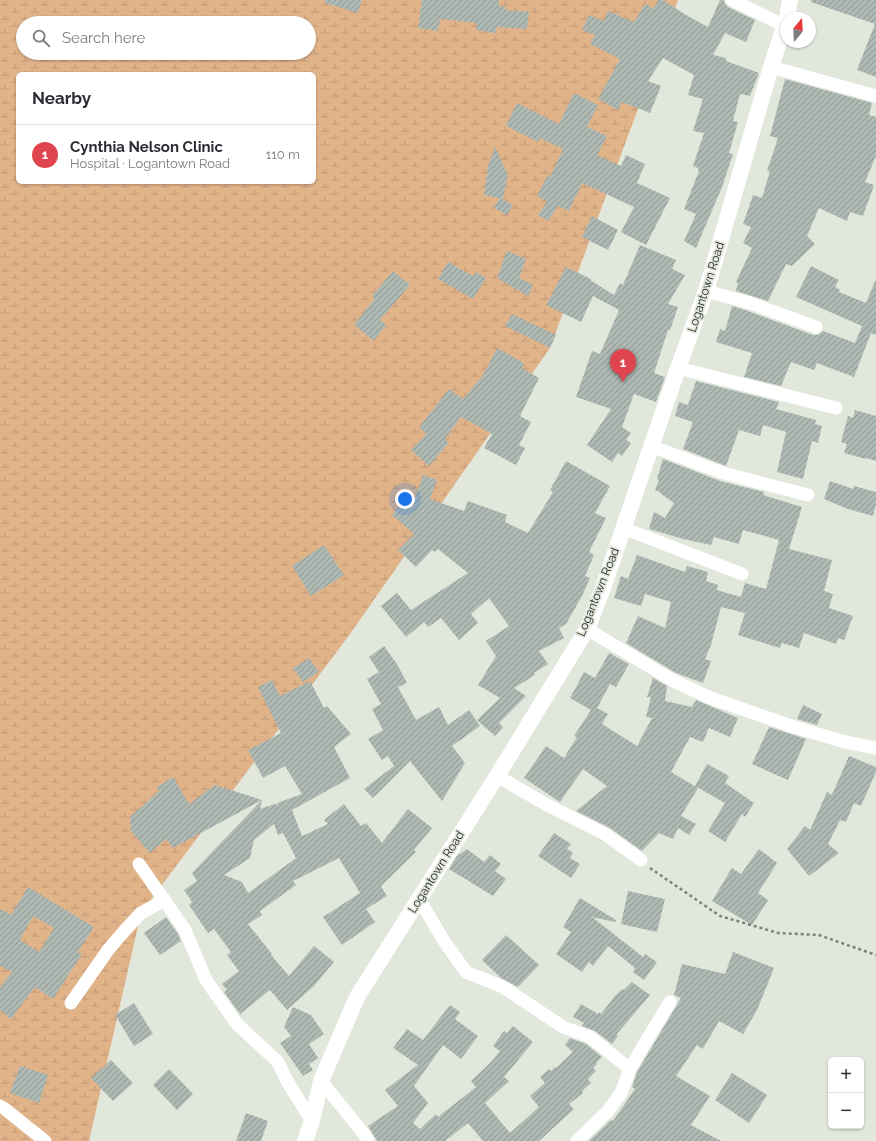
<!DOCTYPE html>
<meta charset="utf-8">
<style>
body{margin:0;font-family:Raleway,sans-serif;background:#f2f2f3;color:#2b2b33}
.controls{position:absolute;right:12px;bottom:12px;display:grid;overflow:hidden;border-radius:6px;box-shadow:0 1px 3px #0004}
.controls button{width:36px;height:36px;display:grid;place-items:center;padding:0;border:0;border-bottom:1px solid #e1e1e2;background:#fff;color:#2b2b33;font:20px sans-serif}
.compass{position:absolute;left:780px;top:12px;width:36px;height:36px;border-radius:50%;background:#fff;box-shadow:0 1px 3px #0004;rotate:18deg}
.you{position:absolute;left:405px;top:499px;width:14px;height:14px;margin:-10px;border:3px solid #fff;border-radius:50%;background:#1a73e8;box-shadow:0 0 0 6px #1a73e833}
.badge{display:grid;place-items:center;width:26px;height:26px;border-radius:50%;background:#593ab2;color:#fff;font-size:13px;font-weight:700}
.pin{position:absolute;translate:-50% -33px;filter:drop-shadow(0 1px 2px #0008)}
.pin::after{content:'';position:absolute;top:21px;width:14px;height:12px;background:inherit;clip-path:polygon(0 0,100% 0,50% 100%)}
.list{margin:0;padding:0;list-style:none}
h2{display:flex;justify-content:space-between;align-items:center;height:52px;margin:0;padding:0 16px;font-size:17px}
h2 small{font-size:13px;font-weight:400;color:#7c7c81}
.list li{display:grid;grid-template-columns:26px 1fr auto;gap:12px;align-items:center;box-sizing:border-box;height:60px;padding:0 16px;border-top:1px solid #e1e1e2}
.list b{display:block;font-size:15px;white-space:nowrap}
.list p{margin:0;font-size:13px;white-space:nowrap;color:#7c7c81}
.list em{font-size:13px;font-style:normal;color:#7c7c81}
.icon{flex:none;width:22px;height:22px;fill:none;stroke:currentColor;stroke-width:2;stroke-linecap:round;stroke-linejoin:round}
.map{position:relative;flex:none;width:876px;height:1141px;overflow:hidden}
.search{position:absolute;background:#fff;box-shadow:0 1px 3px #0004;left:16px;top:16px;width:300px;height:44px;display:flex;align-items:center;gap:10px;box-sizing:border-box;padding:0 14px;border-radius:22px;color:#7c7c81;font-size:15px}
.panel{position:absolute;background:#fff;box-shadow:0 1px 3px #0004;left:16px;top:72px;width:300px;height:112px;border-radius:6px}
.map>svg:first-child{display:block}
.wetland{fill:url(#wetland-marsh);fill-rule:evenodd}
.building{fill:url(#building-hatch);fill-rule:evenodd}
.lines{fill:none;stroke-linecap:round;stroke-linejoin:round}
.path{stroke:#7d8179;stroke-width:2.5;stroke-dasharray:3 3;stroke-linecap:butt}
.minor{stroke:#fff;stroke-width:13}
.tertiary{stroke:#fff;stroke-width:16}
.labels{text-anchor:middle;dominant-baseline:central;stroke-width:3.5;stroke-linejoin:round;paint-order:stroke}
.street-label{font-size:12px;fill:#272925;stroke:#e2e7dc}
</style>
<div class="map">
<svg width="876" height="1141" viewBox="0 0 876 1141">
<defs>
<pattern id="wetland-marsh" width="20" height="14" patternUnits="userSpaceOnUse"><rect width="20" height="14" fill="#e1b389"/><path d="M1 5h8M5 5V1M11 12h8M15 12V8" fill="none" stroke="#c19a76"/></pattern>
<pattern id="building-hatch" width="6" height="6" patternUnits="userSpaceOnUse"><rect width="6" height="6" fill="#afb9b3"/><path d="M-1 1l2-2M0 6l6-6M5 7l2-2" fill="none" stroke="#8e9691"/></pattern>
</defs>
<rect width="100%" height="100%" fill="#e2e7dc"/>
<path class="wetland" d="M0 0H678L550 348 350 634 141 913 89 1141H0ZM23 23H309V53H23ZM18 74H314V182H18Z"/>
<path class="building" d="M325 0H362L358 13 325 3Z
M422 0H499V6L506 7 505 10 529 12 527 29 497 27 496 33 476 30 477 23 440 19 438 31 418 28Z
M658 0H663L686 15 708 27 720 0H724L725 4 728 7 755 20 746 42 725 33 713 55 726 58V61L759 73 750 96 740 94 733 121 738 122 729 153 733 154 722 187 696 248 684 241 696 214 684 209 699 171 698 170V168L693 166 704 133 693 131 703 99 688 95 694 75 663 58 648 81 661 86 650 113 622 102 618 110 598 99 620 59 590 44 595 35 582 30 589 15 604 21 608 11 634 22 645 4 653 9Z
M811 0H876V77L857 70 875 24 811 2Z
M785 79 872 103 869 115 876 117V156L865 182 874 185 863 216 850 212 847 221 819 208 807 236 815 244 792 266 786 264 768 301 736 291 738 283 736 282 752 248 743 243 751 227 743 224 753 195 762 198 770 171H767L778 138 770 136Z
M574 93 598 105 587 127 607 136 597 155 621 166 626 155 645 164 637 183 670 198 646 245 621 232 634 207 582 183 569 211 558 206 548 221 538 215 547 201 537 196 547 176 550 177 563 149 540 138 538 142 506 126 517 103 559 124Z
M495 147 508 175 503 199 484 195 488 166Z
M500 198 513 205 507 215 494 208Z
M592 216 618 230 608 250 582 237Z
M640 245 676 260 672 269 685 275 668 304 678 307 670 330H668L654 373 665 377 656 402 634 394 622 427 631 433 626 440 631 443 622 456 618 453 612 462 587 445 611 409 576 397 592 351 600 354 619 310 593 296 581 322 546 305 566 267 591 279 590 280 614 295 620 283 623 285Z
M507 251 526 259 519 278 533 285 528 296 497 278Z
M448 262 473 276 476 272 486 278 473 299 438 279Z
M811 266 839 280 835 287 840 290 839 292 866 303 876 279V335L871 333 854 377 817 363 814 370 791 362 781 386 744 377 752 353 716 342 720 329 725 331 732 306 748 311 813 335H818L823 331 855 343 862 326 796 297Z
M393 271 410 285 380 320 386 325 374 341 354 325 375 298 372 296Z
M512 314 556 335 550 348 505 326Z
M497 348 524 363 522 368 539 378 520 416 531 422 519 445 525 448 516 465 484 448 492 434 461 417 445 439 449 443 429 466 411 450 426 434 419 427 449 389 463 399 483 375Z
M696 381 779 402 776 409 816 420 815 424 822 426 818 443 812 441 803 479 777 472 786 432 763 425 760 436 739 430 726 466 683 449 693 422 675 416 679 402 688 405Z
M855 410 876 416V461L866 458V459L844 453 847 444 841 442 848 416 853 418Z
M663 459 720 481 764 492 763 495 802 507 789 549 832 560 824 591 833 594 829 608 853 616 844 640 838 638 836 644 804 633 799 648 782 643 780 648 738 635 745 613 721 607 711 645 705 659 711 661 703 683 676 673 626 643 638 616 665 628 671 602 645 594 641 606 614 598 621 576 628 579 637 555 685 572 687 566 708 572 706 581 718 585 717 590 741 597 745 583 766 589 779 540 743 530 739 544 714 537 711 545 683 539 649 529 654 512 665 518 674 503 660 493V492L655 490 659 480 657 479Z
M566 461 610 486 595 513 606 518 589 552 594 555 585 576 590 578 583 594 566 624 559 628 564 638 539 651 548 664 534 673 535 675 514 688 526 696 499 723 503 727 495 736 477 720 500 698 478 685 496 656 486 641 509 626 489 598 471 614 478 623 459 640 441 618 428 627 424 622 406 637 381 606 397 593 411 610 468 573 438 549 435 552 432 550 416 567 398 550 414 534 392 515 406 498 413 504 423 475 437 480 430 499 464 511 468 501 507 515 505 522 528 533 553 492 550 490Z
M830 481 853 489 854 486 876 492V504L873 516 848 509 824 499Z
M324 545 344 575 311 596 292 566Z
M384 646 397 664 407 683 398 687 416 720 439 707 448 725 469 710 480 726 452 746 465 763 442 801 410 761 373 798 364 789 394 766 388 756 382 760 368 739 383 730 372 709 381 704 367 679 379 672 369 657Z
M609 653 629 664 616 687 610 684 597 708 608 714 602 724 637 746 652 718 646 717 651 697H647L653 678 667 686 665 701 692 707 696 700 738 718 730 737 709 728 703 742 690 737 671 772 698 788 681 816 696 824 689 835 678 828 673 839 659 833 642 851 610 828 576 811 607 786 583 769 560 802 524 778 546 746 564 758 577 737 574 736 591 710 570 698 584 672 595 678Z
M309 658 319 672 303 682 293 668Z
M272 680 280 696 310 681 324 708 327 706 351 734 334 747 350 778 292 810 302 836 328 824 324 820 344 804 361 826 366 823 382 843 408 809 432 828 414 850 416 852 381 886 387 896 366 909 375 922 342 945 323 917 360 893 339 858 293 881 296 885 260 911 262 915 248 924 272 954 271 955 289 976 314 946 334 962 314 986 287 1010 270 990 240 1014 224 992 227 990 222 984 239 971 227 955 231 952 214 929 208 933 189 905 192 902 184 890 197 881 192 873 262 800 260 809 275 804 278 805 277 803 302 794 285 766 263 778 248 750 281 733 258 687ZM274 824 278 835 283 833 296 858 248 893 242 882 224 875 250 858 254 840Z
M803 705 822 714 817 725 797 719Z
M769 727 806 739 788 780 752 764Z
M849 756 876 767V772L861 806 854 803 846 822 840 820 828 844 839 853 809 876 787 849 805 826 810 830 827 792 832 795Z
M707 764 729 776 725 783 754 803 745 817 742 814 725 842 708 831 725 803 695 786Z
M173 777 189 804 215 785 262 800 173 848 166 839 150 853 131 831 130 817 159 791 157 787Z
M554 833 571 844 567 849 573 853 570 858 580 864 571 878 538 856Z
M467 849 484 862 490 855 501 864 495 871 506 879 493 896 449 869 457 856Z
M759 849 777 863 758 893 768 900 752 925 712 901 732 868 741 874Z
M28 887 94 927 78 952 82 954 53 999 35 987 11 1019 0 1010V987L12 972 0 966V909L11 915ZM33 916 54 928 39 952 20 940Z
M628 891 665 899 657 932 621 924Z
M580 898 616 920 615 922 592 917 643 957 645 954 657 962 644 980 633 972 635 968 608 946 593 966 589 962 582 972 556 954 571 932 563 927Z
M166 917 178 934 181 941 160 955 144 933Z
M506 935 539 965 518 987 501 978 482 960Z
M733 952 774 968 757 1010 743 1034 719 1021 704 1047 702 1049 697 1045 676 1076 710 1096 691 1125 721 1141H589L611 1120 613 1121 635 1089 632 1087 637 1072 681 998 674 995 682 964 725 974Z
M632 982 650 995 616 1035 618 1036 612 1044 595 1031 582 1026 584 1023 573 1017 581 1004 598 1014 599 1012 601 1014 614 997 622 989 624 990Z
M134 1003 153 1034 134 1046 115 1015Z
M450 1005 460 1012 455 1019 478 1036 461 1059 443 1045 414 1086 428 1103 413 1123 420 1129 436 1114 438 1117 476 1087 471 1081 490 1063 500 1051 493 1046 504 1031 507 1033 513 1026 533 1042 504 1077 509 1081 485 1103 510 1133 539 1107 530 1096 545 1083 540 1077 549 1069 551 1071 555 1067 556 1068 573 1052 565 1045 570 1038 586 1044 602 1057 596 1063 597 1064 593 1068 596 1071 588 1079 591 1083 582 1091 583 1093 569 1104 574 1109 539 1141H483L468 1123 445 1141H377L376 1139 368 1126 398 1106 385 1090 418 1065 393 1048 407 1029 423 1040Z
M293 1007 311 1015 324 1034 309 1044 318 1058 309 1064 313 1070 303 1076 280 1043 291 1036 284 1027Z
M111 1060 133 1083 113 1101 91 1078Z
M20 1066 48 1075 39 1103 10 1093Z
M169 1069 193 1094 177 1110 153 1085Z
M732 1073 767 1095 749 1123 715 1100Z
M246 1113 268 1121 261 1141H236Z"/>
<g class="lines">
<path class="path" d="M650 868 720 916 778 933 819 935 876 955"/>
<path class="minor" d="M732 0 785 26
M771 67 876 96
M706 291 750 303 816 327
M678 368 836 408
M651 446 723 473 808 495
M623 528 742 574
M587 629 672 680 708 697 794 727 845 742 876 748
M497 776 547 805 605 834 641 860
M139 864 185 930 206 980 237 1024 278 1062 287 1081 312 1121
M419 899 444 941 466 972 503 987 563 1027 590 1037 630 1069
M71 1003 108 950 126 929 141 913 165 900
M321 1081 364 1134 368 1141
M0 1106 5 1109 45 1141
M577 1141 608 1111 621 1093 630 1069 645 1043 670 1002"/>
<path class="tertiary" d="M787 18 790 0
M305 1141 312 1121 321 1081 357 997 497 776 587 629 602 591 678 368 706 291 771 67 786 21"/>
</g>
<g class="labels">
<g class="street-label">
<text transform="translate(706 287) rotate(-72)">Logantown Road</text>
<text transform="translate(598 592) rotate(-68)">Logantown Road</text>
<text transform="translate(436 872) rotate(-58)">Logantown Road</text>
</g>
</g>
</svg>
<div class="controls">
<button>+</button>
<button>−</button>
</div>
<svg class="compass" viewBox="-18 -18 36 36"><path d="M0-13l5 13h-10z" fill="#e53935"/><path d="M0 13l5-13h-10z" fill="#7c7c81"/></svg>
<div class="you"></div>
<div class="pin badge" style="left:623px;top:382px;background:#e0444e">1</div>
<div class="search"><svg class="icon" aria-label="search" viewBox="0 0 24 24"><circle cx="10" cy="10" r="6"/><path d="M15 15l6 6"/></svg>Search here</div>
<section class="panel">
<h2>Nearby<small></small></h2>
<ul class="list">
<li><span class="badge" style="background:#e0444e">1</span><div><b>Cynthia Nelson Clinic</b><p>Hospital · Logantown Road</p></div><em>110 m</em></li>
</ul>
</section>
</div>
